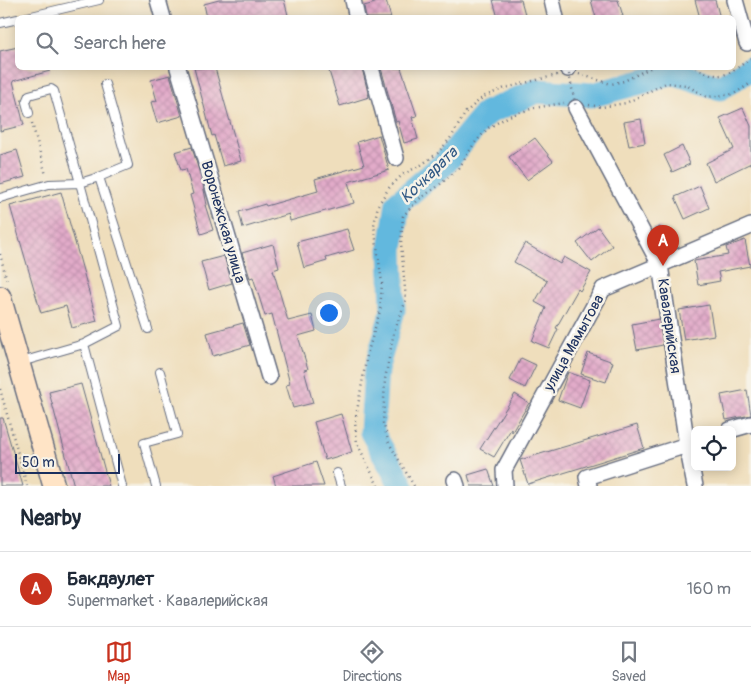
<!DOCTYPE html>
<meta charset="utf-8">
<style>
body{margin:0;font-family:Pangolin,sans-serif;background:#f6f6f7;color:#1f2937}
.controls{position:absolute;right:15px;bottom:15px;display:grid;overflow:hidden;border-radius:8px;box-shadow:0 2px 12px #0003}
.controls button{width:45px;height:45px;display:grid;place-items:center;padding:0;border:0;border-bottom:1px solid #e0e1e3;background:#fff;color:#1f2937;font:25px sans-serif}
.scale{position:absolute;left:15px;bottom:12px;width:105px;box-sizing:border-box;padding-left:5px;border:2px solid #1b2f5e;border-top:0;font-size:14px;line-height:18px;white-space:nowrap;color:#1b2f5e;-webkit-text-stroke:4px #f7f3e8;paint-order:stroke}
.you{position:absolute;left:328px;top:312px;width:18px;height:18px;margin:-12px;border:4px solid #fff;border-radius:50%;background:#1a73e8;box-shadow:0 0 0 8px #1a73e833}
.badge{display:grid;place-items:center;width:32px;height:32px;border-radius:50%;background:#c8321e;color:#fff;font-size:16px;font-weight:700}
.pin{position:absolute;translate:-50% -41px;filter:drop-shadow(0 1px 2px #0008)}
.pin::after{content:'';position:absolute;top:26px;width:18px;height:15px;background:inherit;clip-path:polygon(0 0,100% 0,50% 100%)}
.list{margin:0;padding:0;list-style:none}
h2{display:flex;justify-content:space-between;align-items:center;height:65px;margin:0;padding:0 20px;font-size:21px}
h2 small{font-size:16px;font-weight:400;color:#747a83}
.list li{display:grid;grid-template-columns:32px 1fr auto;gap:15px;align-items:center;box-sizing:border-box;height:75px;padding:0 20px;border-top:1px solid #e0e1e3}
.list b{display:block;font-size:19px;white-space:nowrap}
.list p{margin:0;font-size:16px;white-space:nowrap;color:#747a83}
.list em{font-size:16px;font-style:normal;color:#747a83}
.icon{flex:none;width:28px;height:28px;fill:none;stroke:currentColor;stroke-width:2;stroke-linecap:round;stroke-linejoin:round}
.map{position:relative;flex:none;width:751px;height:486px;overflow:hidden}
.search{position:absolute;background:#fff;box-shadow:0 2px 12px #0003;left:15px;right:15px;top:15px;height:55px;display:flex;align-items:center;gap:12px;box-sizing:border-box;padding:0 18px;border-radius:8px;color:#747a83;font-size:19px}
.sheet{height:140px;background:#fff}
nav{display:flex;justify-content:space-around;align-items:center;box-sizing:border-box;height:70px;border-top:1px solid #e0e1e3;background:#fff;font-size:14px;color:#747a83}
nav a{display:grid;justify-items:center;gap:2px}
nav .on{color:#c8321e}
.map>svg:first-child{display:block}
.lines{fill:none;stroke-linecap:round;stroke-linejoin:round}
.river{stroke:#62b8de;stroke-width:25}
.building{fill:url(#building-cross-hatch)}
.lane-casing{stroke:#656c7f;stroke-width:10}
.street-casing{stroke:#656c7f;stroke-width:18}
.secondary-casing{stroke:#656c7f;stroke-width:24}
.path{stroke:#656c7f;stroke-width:2.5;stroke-dasharray:1 4;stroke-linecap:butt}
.lane{stroke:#fff;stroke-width:8}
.street{stroke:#fff;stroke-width:15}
.secondary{stroke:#ffe4c6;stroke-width:21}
.path-bridge{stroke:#656c7f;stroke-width:2.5;stroke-dasharray:1 4;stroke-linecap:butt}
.labels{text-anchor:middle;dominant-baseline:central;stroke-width:5;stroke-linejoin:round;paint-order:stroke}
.street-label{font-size:15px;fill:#1b2f5e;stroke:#f7f3e8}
.water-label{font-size:16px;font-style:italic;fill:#305884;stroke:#f7f3e8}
</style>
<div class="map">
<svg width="751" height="486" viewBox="0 0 751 486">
<defs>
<pattern id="building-cross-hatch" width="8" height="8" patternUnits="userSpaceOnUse" patternTransform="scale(1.25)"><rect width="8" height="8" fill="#e2abc9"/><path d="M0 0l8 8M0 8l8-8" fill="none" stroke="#c193af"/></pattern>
</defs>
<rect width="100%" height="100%" fill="#f7f3e8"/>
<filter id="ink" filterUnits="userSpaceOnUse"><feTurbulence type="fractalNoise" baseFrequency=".02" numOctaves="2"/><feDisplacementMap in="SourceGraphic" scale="10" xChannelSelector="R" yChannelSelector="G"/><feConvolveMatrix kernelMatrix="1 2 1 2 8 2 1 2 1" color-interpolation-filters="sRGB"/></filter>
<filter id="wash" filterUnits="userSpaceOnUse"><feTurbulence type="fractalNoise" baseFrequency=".0096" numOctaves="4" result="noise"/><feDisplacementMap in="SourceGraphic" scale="20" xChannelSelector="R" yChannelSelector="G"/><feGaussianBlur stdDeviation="1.12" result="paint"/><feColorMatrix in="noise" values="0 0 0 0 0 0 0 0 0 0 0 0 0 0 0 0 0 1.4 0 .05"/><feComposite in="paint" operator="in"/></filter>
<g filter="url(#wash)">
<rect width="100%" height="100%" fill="#efdebc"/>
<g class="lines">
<path class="river" d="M402 486 372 432 376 370 393 310 391 249 398 203 444 164 486 113 537 91 592 95 675 73 720 88 751 68"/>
</g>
<g id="blocks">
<path class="building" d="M219 0H284L288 15 280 18H207L204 4Z
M386 0 391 18H366L364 6Z
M493 0H521L526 18H498Z
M591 0H618L623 16 616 18H596Z
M695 0H715L720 18H700Z
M18 47V68H50V71L13 81 24 125 0 131V51Z
M194 68H215L241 161 223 166 214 135 212 136Z
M328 68H362L369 97 340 106Z
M381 68H401L417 116 412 117 418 139 404 143 398 121 396 122Z
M170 75 182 116 157 123 151 102 157 101 151 80Z
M743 108 751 126V163L714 181 706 163 734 149 720 118Z
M641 119 645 143 629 146 624 122Z
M379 135 389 170 348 182 354 203 290 221 289 214 243 228 239 212 265 204 266 206 318 191 315 179 364 165 357 142Z
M535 138 553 161 527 180 509 157Z
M682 146 690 164 672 172 664 155Z
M192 147 203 185 207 205H205L213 230 201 234 190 195 193 194 186 169 181 170 175 152Z
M17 150 25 177 0 184V155Z
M700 186 709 208 685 219 675 197Z
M61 192 97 321 72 328 66 306 41 313 10 206Z
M598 227 612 246 592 262 577 243Z
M660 227 669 244 661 248 652 230Z
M347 229 354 250 326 258 327 261 304 268 297 242Z
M745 240 750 266 718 272 720 281 698 285 694 261 728 255 726 247Z
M525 243 560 264 564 257 591 272 580 291 578 289 556 328 558 329 549 348 532 341 546 308 535 302 547 281 514 262Z
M273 244 279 268 273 270 288 321 312 315 316 331 298 336 308 369 304 370 313 403 293 408 286 385 290 384 272 314 265 316 253 277 250 278 242 253Z
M224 256 232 283 209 290 201 262Z
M709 305 714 335 684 340 679 310Z
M659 319 663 345 637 350 632 324Z
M243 323 250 345 213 356 207 333Z
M588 353 613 362 606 382 581 374Z
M521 358 536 365 525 388 510 380Z
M568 372 590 380 580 408 558 400Z
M81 384 109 486H74L49 392Z
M747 390 751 415 726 420 721 395Z
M515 394 529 403 512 432 511 429 494 457 480 449Z
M341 414 352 452 325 460 314 422Z
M0 418H3L23 486H0Z
M637 425 644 448 528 484 520 460Z
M316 462 324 486H276L273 476Z
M488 469 494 486H471L468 475Z"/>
</g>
</g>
<g filter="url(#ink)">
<use href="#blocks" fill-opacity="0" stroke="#656c7f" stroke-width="1"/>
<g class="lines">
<defs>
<path id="lane" d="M23 18 99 0
M0 23 18 19
M29 113 26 102 29 95 51 89 54 91 80 183 99 177 128 165 105 84
M99 177 148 329
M0 198 49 184 80 183 119 326 84 344 122 486
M21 362 84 344
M337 473 341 486
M156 486 144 443 177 434 160 372"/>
<path id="street" d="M158 0 163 18
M353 0 357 18
M552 0 556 18
M735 0 747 43
M178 68 269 377
M371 68 396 158
M567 68 568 69
M576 108 660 265 687 445 695 442
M730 430 751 424
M455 480 457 486
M505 486 504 470 603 289 751 226
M589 486 587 477 687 445 695 486"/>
<path id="secondary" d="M0 297 54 486"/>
</defs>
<use href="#lane" class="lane-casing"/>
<use href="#street" class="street-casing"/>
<use href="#secondary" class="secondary-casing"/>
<path class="path" d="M696 68C722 82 729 74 751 58
M579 74 611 84 624 81 650 68
M589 105 602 107 626 103 666 83 686 85 707 97 734 94 751 83
M32 123 46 175
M0 254 7 281
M0 389 27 486
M378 486 357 443 355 422 367 355 380 311 382 283 374 225 378 205 389 188 403 174 421 165 438 153 452 136 466 112 483 97 505 88 557 75
M414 486 389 443 383 423 385 379 394 332 406 300 401 243 403 216 419 199 437 187 459 168 474 144 488 128 509 116 534 108 564 103"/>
<use href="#lane" class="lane"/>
<use href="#street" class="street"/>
<use href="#secondary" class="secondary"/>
<path class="path-bridge" d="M568 69 576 108"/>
</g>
</g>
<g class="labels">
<g class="street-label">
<text transform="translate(223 222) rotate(74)">Воронежская улица</text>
<text transform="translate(669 326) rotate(82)">Кавалерийская</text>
<text transform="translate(574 343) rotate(-61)">улица Мамытова</text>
</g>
<g class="water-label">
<text transform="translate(429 175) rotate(-44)">Кочкарата</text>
</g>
</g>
</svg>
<div class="controls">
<button><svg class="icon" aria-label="locate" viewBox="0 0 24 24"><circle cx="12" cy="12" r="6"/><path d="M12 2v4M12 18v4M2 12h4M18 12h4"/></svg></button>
</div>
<div class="scale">50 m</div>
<div class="you"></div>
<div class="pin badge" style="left:663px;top:266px">A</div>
<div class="search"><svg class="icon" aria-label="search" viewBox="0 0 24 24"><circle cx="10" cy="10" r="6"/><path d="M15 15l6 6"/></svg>Search here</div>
</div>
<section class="sheet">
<h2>Nearby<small></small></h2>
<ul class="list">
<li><span class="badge">A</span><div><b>Бакдаулет</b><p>Supermarket · Кавалерийская</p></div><em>160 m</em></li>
</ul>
</section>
<nav>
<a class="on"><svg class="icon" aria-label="map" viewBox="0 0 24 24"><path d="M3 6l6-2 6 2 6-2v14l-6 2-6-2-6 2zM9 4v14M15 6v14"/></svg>Map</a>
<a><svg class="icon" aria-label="directions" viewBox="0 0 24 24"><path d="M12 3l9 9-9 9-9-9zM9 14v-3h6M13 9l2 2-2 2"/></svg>Directions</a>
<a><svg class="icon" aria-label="saved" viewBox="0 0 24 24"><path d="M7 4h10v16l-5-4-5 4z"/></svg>Saved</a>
</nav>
